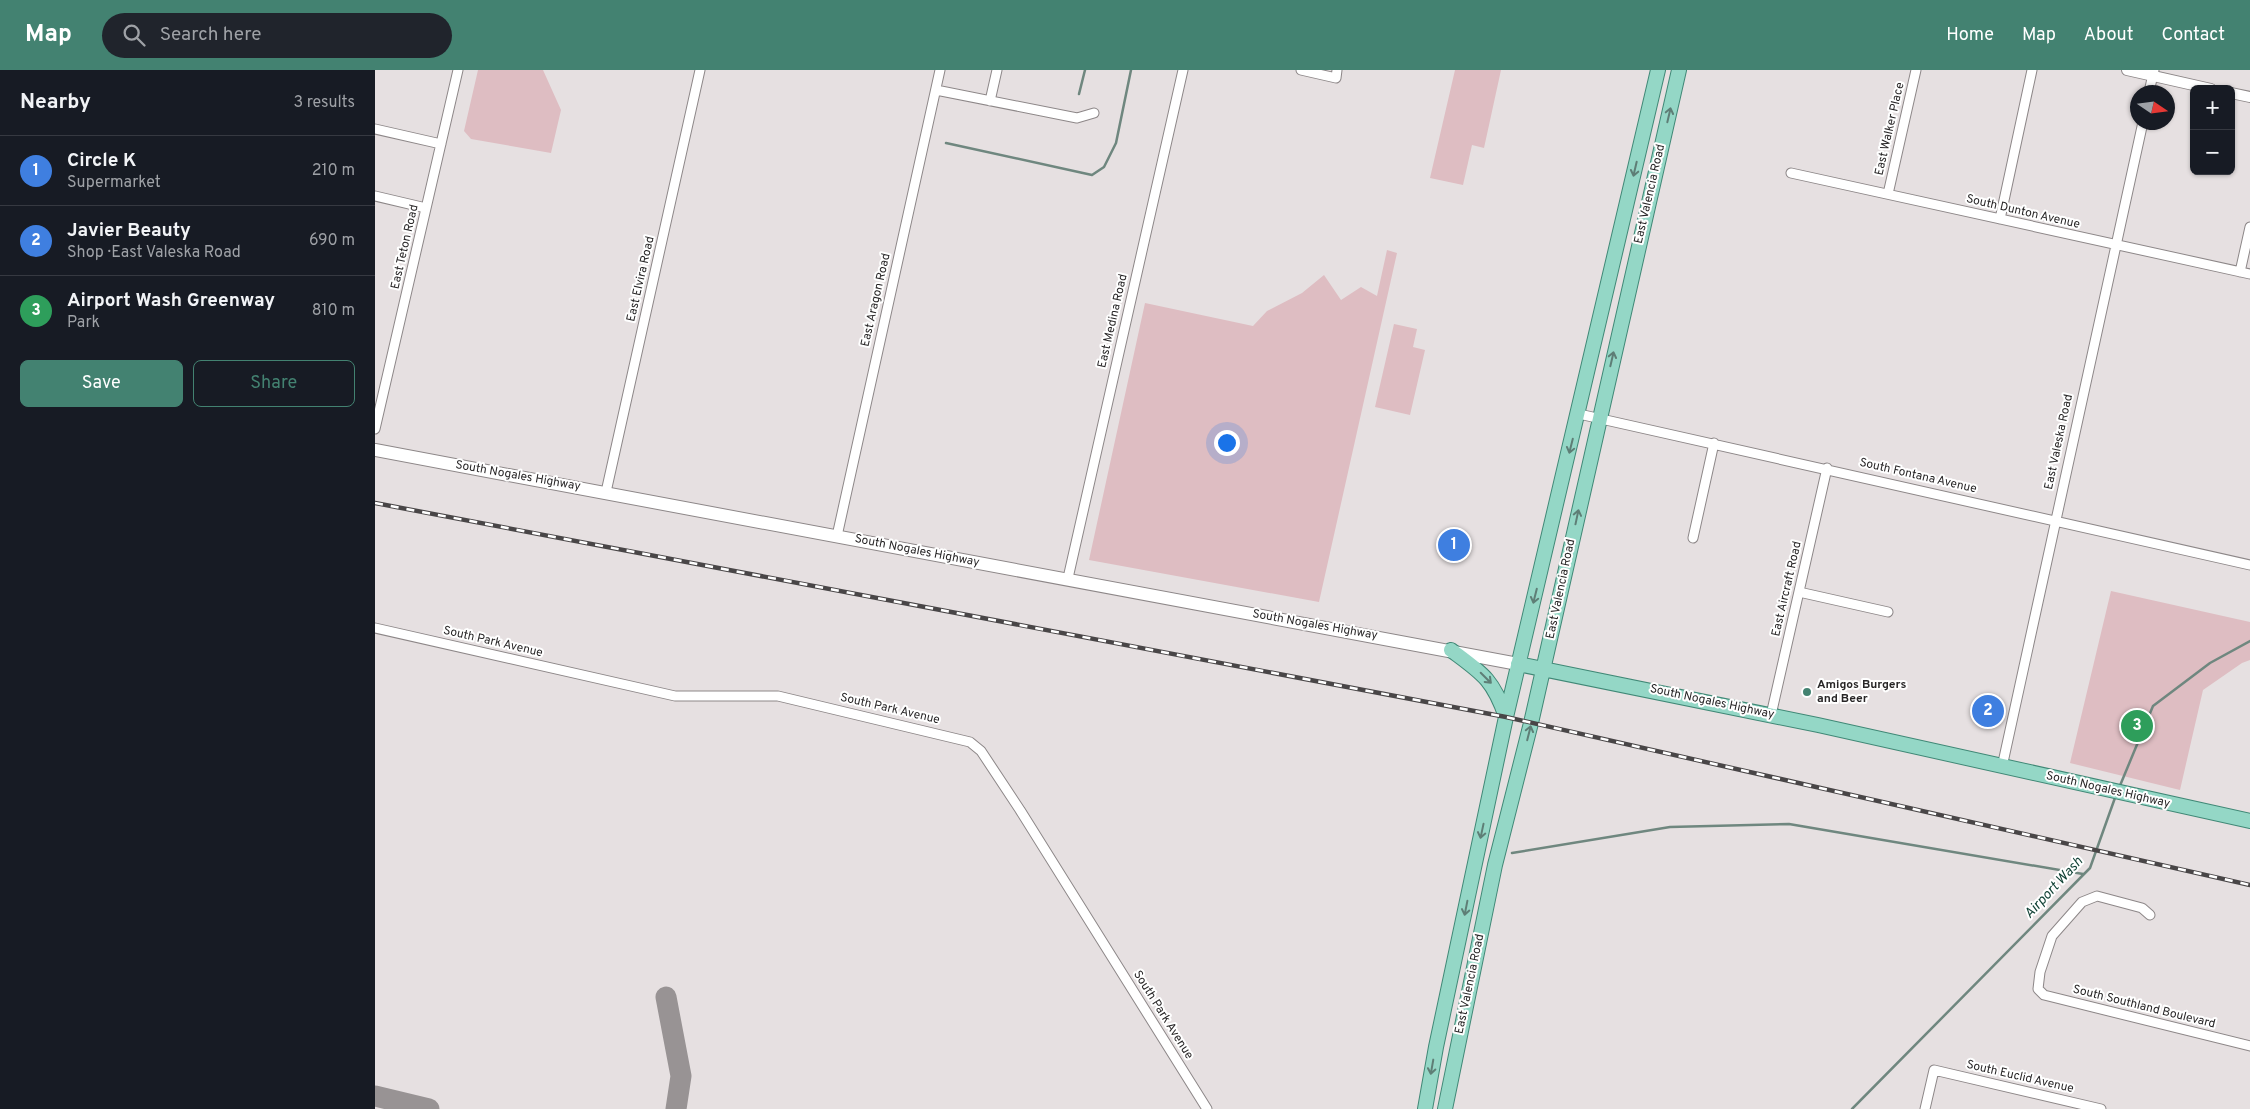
<!DOCTYPE html>
<meta charset="utf-8">
<style>
body{margin:0;font-family:Overpass,sans-serif;background:#20242c;color:#f1f3f6}
.controls{position:absolute;right:15px;top:15px;display:grid;overflow:hidden;border-radius:8px;box-shadow:0 1px 4px #0004}
.controls button{width:45px;height:45px;display:grid;place-items:center;padding:0;border:0;border-bottom:1px solid #363941;background:#171b24;color:#f1f3f6;font:25px sans-serif}
.compass{position:absolute;left:1755px;top:15px;width:45px;height:45px;border-radius:50%;background:#171b24;box-shadow:0 1px 4px #0004;rotate:103deg}
.you{position:absolute;left:851px;top:372px;width:18px;height:18px;margin:-12px;border:4px solid #fff;border-radius:50%;background:#1a73e8;box-shadow:0 0 0 8px #1a73e833}
.badge{display:grid;place-items:center;width:32px;height:32px;border-radius:50%;background:#438271;color:#fff;font-size:16px;font-weight:700}
.pin{position:absolute;translate:-50% -50%;border:2px solid #fff;box-shadow:0 1px 5px #0006}
.list{margin:0;padding:0;list-style:none}
h2{display:flex;justify-content:space-between;align-items:center;height:65px;margin:0;padding:0 20px;font-size:21px}
h2 small{font-size:16px;font-weight:400;color:#9ea1a6}
.list li{display:grid;grid-template-columns:32px 1fr auto;gap:15px;align-items:center;box-sizing:border-box;height:70px;padding:0 20px;border-top:1px solid #363941}
.list b{display:block;font-size:19px;white-space:nowrap}
.list p{margin:0;font-size:16px;white-space:nowrap;color:#9ea1a6}
.list em{font-size:16px;font-style:normal;color:#9ea1a6}
.actions{display:flex;gap:10px;padding:15px 20px}
.actions a{flex:1;padding:11px 0;border:1px solid #438271;border-radius:8px;text-align:center;font-size:18px;color:#438271}
.actions .main{background:#438271;color:#fff}
.icon{flex:none;width:28px;height:28px;fill:none;stroke:currentColor;stroke-width:2;stroke-linecap:round;stroke-linejoin:round}
.map{position:relative;flex:none;width:1875px;height:1039px;overflow:hidden}
header{display:flex;align-items:center;gap:30px;box-sizing:border-box;height:70px;padding:0 25px;background:#438271;color:#fff}
header strong{font-size:24px}
nav{display:flex;gap:28px;margin-inline-start:auto;font-size:18px}
.search{width:350px;height:45px;background:#20242c;display:flex;align-items:center;gap:12px;box-sizing:border-box;padding:0 18px;border-radius:28px;color:#9ea1a6;font-size:19px}
main{display:flex}
aside{flex:1;background:#171b24}
.map>svg:first-child{display:block}
.green{fill:#debdc2}
.lines{fill:none;stroke-linecap:round;stroke-linejoin:round}
.stream{stroke:#6f877f;stroke-width:2.5}
.taxiway{stroke:#989394;stroke-width:21}
.minor-casing{stroke:#8d8788;stroke-width:11}
.tertiary-casing{stroke:#8d8788;stroke-width:12}
.secondary-casing{stroke:#8d8788;stroke-width:14}
.primary-casing{stroke:#408876;stroke-width:16}
.minor{stroke:#fff;stroke-width:9}
.tertiary{stroke:#fff;stroke-width:10}
.secondary{stroke:#fff;stroke-width:12}
.primary{stroke:#94d7c6;stroke-width:14}
.rail-casing{stroke:#494647;stroke-width:4.5}
.rail{stroke:#fff;stroke-width:2.5;stroke-dasharray:8;stroke-linecap:butt}
.oneway{stroke:#5e7e76}
.poi-dot{fill:#438271;stroke:#fff;stroke-width:2}
.labels{text-anchor:middle;dominant-baseline:central;stroke-width:4;stroke-linejoin:round;paint-order:stroke}
.street-label{font-size:12px;fill:#282627;stroke:#fff}
.poi-label{font-size:12px;font-weight:bold;fill:#282627;stroke:#fff;text-anchor:start}
.water-label{font-size:14px;font-style:italic;fill:#124337;stroke:#fff}
</style>
<header>
<strong>Map</strong>
<div class="search"><svg class="icon" aria-label="search" viewBox="0 0 24 24"><circle cx="10" cy="10" r="6"/><path d="M15 15l6 6"/></svg>Search here</div>
<nav><a>Home</a><a>Map</a><a>About</a><a>Contact</a></nav>
</header>
<main>
<aside>
<h2>Nearby<small>3 results</small></h2>
<ul class="list">
<li><span class="badge" style="background:#3f7fe0">1</span><div><b>Circle K</b><p>Supermarket</p></div><em>210 m</em></li>
<li><span class="badge" style="background:#3f7fe0">2</span><div><b>Javier Beauty</b><p>Shop · East Valeska Road</p></div><em>690 m</em></li>
<li><span class="badge" style="background:#2e9e5b">3</span><div><b>Airport Wash Greenway</b><p>Park</p></div><em>810 m</em></li>
</ul>
<div class="actions"><a class="main">Save</a><a>Share</a></div>
</aside>
<div class="map">
<svg width="1875" height="1039" viewBox="0 0 1875 1039">
<rect width="100%" height="100%" fill="#e6e0e1"/>
<path class="green" d="M103 0H168L186 40 176 83 96 69 89 61Z
M1080 0H1126L1109 78 1097 75 1088 115 1055 108Z
M1012 180 1022 183 944 532 714 490 770 233 878 256 892 241 927 223 949 205 966 230 986 217 1002 226Z
M1019 254 1042 259 1038 277 1050 280 1035 345 1000 337Z
M1736 521 1875 552V590L1867 593 1828 620 1805 720 1695 693Z"/>
<g class="lines">
<path class="stream" d="M704 24 710 0
M571 73 717 105 729 97 741 73 756 0
M1744 718 1778 636 1835 593 1875 571
M1137 783 1295 757 1414 754 1708 804
M1477 1039 1715 798 1741 725"/>
<path class="taxiway" d="M291 927 306 1006 301 1039
M0 1026 54 1039"/>
<defs>
<path id="minor" d="M926 0 961 8 962 0
M561 20 702 48 719 43
M1774 22 1779 0
M615 31 622 0
M0 59 66 74
M1416 103 1875 204
M1513 124 1541 0
M0 126 51 138
M1625 149 1657 0
M1865 202 1875 157
M1204 344 1875 495
M0 359 83 0
M231 422 325 0
M462 466 565 0
M1318 468 1339 373
M693 508 808 0
M1424 522 1513 542
M0 558 300 626H403L595 672 606 681 645 740 832 1039
M1396 645 1452 398
M1627 697 1768 52
M1775 845 1767 838 1722 826 1707 832 1677 866 1665 902 1663 919 1669 925 1875 976
M1550 1039 1559 1000 1726 1039"/>
<path id="tertiary" d="M1752 0 1836 19
M1856 23 1875 27"/>
<path id="secondary" d="M0 380 1143 594"/>
<path id="primary" d="M1076 580C1107 603 1118 609 1131 647
M1143 594 1443 655 1875 751
M1050 1039 1061 977 1131 647 1283 0
M1070 1039 1120 795 1156 653 1304 0"/>
</defs>
<use href="#minor" class="minor-casing"/>
<use href="#tertiary" class="tertiary-casing"/>
<use href="#secondary" class="secondary-casing"/>
<use href="#primary" class="primary-casing"/>
<use href="#minor" class="minor"/>
<use href="#tertiary" class="tertiary"/>
<use href="#secondary" class="secondary"/>
<use href="#primary" class="primary"/>
<defs>
<path id="rail" d="M0 433 1131 647 1875 815"/>
</defs>
<use href="#rail" class="rail-casing"/>
<use href="#rail" class="rail"/>
</g>
<defs><path id="oneway-shaft" d="M-6 0H5M1.5-3L5.5 0L1.5 3" fill="none" stroke-width="1.6" stroke-linecap="round" stroke-linejoin="round" transform="scale(1.25)"/></defs>
<g class="oneway">
<use href="#oneway-shaft" transform="translate(1294 45) rotate(-77)"/>
<use href="#oneway-shaft" transform="translate(1260 99) rotate(103)"/>
<use href="#oneway-shaft" transform="translate(1237 289) rotate(-77)"/>
<use href="#oneway-shaft" transform="translate(1196 376) rotate(104)"/>
<use href="#oneway-shaft" transform="translate(1202 447) rotate(-78)"/>
<use href="#oneway-shaft" transform="translate(1160 526) rotate(104)"/>
<use href="#oneway-shaft" transform="translate(1111 608) rotate(45)"/>
<use href="#oneway-shaft" transform="translate(1154 663) rotate(-76)"/>
<use href="#oneway-shaft" transform="translate(1107 761) rotate(102)"/>
<use href="#oneway-shaft" transform="translate(1091 838) rotate(101)"/>
<use href="#oneway-shaft" transform="translate(1057 997) rotate(100)"/>
</g>
<circle class="poi-dot" cx="1432" cy="622" r="5"/>
<g class="labels">
<g class="street-label">
<text transform="translate(1515 59) rotate(-77)">East Walker Place</text>
<text transform="translate(1275 124) rotate(-77)">East Valencia Road</text>
<text transform="translate(1648 142) rotate(13)">South Dunton Avenue</text>
<text transform="translate(30 177) rotate(-77)">East Teton Road</text>
<text transform="translate(266 209) rotate(-77)">East Elvira Road</text>
<text transform="translate(501 230) rotate(-77)">East Aragon Road</text>
<text transform="translate(738 251) rotate(-77)">East Medina Road</text>
<text transform="translate(1684 372) rotate(-78)">East Valeska Road</text>
<text transform="translate(143 406) rotate(10)">South Nogales Highway</text>
<text transform="translate(1543 406) rotate(13)">South Fontana Avenue</text>
<text transform="translate(542 481) rotate(11)">South Nogales Highway</text>
<text transform="translate(1186 519) rotate(-78)">East Valencia Road</text>
<text transform="translate(1412 519) rotate(-77)">East Aircraft Road</text>
<text transform="translate(940 555) rotate(10)">South Nogales Highway</text>
<text transform="translate(118 572) rotate(13)">South Park Avenue</text>
<text transform="translate(1337 632) rotate(12)">South Nogales Highway</text>
<text transform="translate(515 639) rotate(13)">South Park Avenue</text>
<text transform="translate(1733 720) rotate(13)">South Nogales Highway</text>
<text transform="translate(1095 914) rotate(-78)">East Valencia Road</text>
<text transform="translate(1769 937) rotate(14)">South Southland Boulevard</text>
<text transform="translate(788 945) rotate(58)">South Park Avenue</text>
<text transform="translate(1645 1007) rotate(13)">South Euclid Avenue</text>
</g>
<g class="poi-label">
<text x="1442" y="615">Amigos Burgers<tspan x="1442" dy="14">and Beer</tspan></text>
</g>
<g class="water-label">
<text transform="translate(1679 818) rotate(-47)">Airport Wash</text>
</g>
</g>
</svg>
<div class="controls">
<button>+</button>
<button>−</button>
</div>
<svg class="compass" viewBox="-18 -18 36 36"><path d="M0-13l5 13h-10z" fill="#e53935"/><path d="M0 13l5-13h-10z" fill="#9ea1a6"/></svg>
<div class="you"></div>
<div class="pin badge" style="left:1079px;top:475px;background:#3f7fe0">1</div>
<div class="pin badge" style="left:1613px;top:641px;background:#3f7fe0">2</div>
<div class="pin badge" style="left:1762px;top:656px;background:#2e9e5b">3</div>
</div>
</main>
